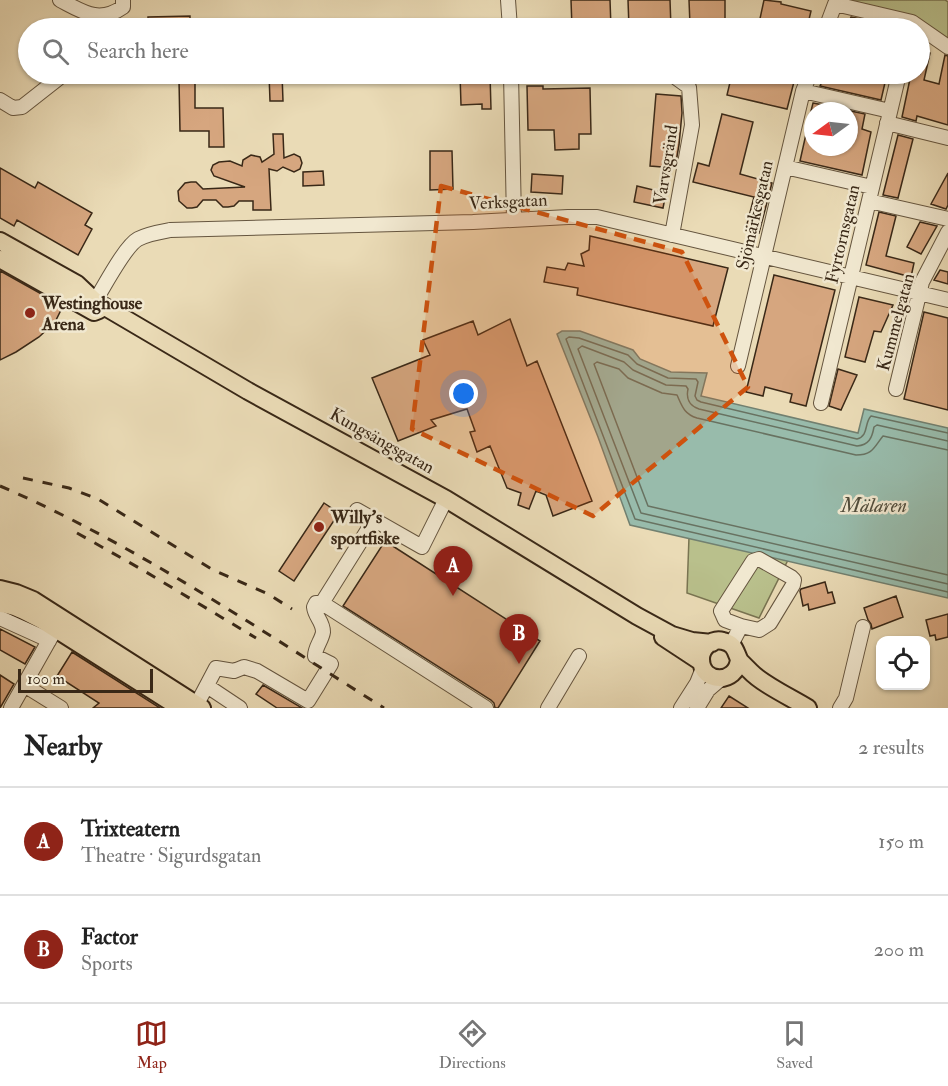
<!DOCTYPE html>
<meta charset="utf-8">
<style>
body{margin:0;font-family:"IM FELL Double Pica",serif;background:#f2f2f2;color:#222}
.controls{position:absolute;right:18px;bottom:18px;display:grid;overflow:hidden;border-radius:12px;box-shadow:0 2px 4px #0004}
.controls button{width:54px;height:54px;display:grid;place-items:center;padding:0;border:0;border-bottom:2px solid #e0e0e0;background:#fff;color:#222;font:30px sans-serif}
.compass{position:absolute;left:804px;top:102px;width:54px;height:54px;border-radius:50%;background:#fff;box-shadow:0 2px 4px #0004;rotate:255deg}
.scale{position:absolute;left:18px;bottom:15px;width:135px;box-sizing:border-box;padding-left:6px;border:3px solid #392817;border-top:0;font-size:16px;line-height:21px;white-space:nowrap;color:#392817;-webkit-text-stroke:4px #f1e8d0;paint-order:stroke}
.you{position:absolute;left:464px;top:394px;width:21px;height:21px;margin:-15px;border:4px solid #fff;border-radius:50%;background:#1a73e8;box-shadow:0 0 0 9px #1a73e833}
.badge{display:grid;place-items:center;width:39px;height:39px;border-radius:50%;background:#8f2418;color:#fff;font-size:20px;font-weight:700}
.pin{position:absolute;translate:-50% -50px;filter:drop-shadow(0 2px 3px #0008)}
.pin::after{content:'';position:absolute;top:32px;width:21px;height:18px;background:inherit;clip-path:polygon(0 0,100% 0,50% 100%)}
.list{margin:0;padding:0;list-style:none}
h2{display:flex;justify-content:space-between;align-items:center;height:78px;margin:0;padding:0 24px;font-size:26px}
h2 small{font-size:20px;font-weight:400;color:#767676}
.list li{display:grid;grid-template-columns:39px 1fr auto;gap:18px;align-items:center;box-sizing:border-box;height:108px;padding:0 24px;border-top:2px solid #e0e0e0}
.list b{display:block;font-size:22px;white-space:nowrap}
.list p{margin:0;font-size:20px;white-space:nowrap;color:#767676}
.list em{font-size:20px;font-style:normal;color:#767676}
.icon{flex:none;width:33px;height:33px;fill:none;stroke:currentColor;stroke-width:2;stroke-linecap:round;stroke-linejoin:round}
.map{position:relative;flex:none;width:948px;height:708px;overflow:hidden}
.search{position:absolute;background:#fff;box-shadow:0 2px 4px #0004;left:18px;right:18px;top:18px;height:66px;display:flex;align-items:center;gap:15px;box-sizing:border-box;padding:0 21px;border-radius:33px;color:#767676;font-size:22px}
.sheet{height:294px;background:#fff}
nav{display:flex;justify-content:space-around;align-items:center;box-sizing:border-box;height:84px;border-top:2px solid #e0e0e0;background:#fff;font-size:16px;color:#767676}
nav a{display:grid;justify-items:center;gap:3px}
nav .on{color:#8f2418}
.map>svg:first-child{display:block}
.green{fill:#b9c08c;stroke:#797452;stroke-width:1.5}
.water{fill:#98bbab;stroke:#728070;stroke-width:1.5}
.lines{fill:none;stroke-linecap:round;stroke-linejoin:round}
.shore{stroke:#687261;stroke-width:1.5}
.building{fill:#d6a67f;stroke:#392817;stroke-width:1.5}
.minor-casing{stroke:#65553f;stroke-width:16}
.major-casing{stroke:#392817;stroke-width:20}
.minor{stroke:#f1e8d0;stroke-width:14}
.major{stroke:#eadbb6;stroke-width:16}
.rail{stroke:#392817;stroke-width:3;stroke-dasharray:10 10;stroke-linecap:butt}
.marked{fill:#ce520e;fill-opacity:0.2;stroke:#ce520e;stroke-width:4.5;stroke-dasharray:12 8;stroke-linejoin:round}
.poi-dot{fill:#8f2418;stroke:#f1e8d0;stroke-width:2}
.labels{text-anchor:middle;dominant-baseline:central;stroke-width:5;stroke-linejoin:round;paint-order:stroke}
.street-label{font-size:18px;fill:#392817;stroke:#f1e8d0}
.poi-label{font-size:18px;font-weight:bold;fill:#392817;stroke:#f1e8d0;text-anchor:start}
.water-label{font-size:20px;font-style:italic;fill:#514d3c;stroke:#f1e8d0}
</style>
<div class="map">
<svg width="948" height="708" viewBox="0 0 948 708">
<rect width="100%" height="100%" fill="#eadbb6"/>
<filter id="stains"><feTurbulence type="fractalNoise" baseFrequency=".00333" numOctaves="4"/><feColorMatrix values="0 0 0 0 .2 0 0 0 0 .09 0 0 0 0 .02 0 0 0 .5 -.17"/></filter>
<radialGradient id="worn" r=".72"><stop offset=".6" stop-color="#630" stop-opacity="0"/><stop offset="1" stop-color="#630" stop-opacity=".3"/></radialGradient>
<path class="green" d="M833 0H945L948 2V42Z
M689 537 788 560 759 618 687 593Z"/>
<path class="water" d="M562 331H580L633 350 640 359 671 372 707 373 701 396 858 433 864 409 948 428V598L630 525 598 437 557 334Z"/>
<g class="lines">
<path class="shore" d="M948 433 871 416C864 423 869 436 857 439L701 402 697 400 695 396 698 382 696 379 668 378 637 364 628 355 579 338 569 337 566 339 635 519 948 592
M948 441 877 425 874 427C872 438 869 445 857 446L699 409C689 406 686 398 688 389L686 386 666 385 633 370 624 362 582 346 578 349 641 513 948 584
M948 450 883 436C874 447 873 455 856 455L697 418C684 414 682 406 677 395L662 393 628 378 619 369 597 362 594 364 648 506 948 575"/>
</g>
<path class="building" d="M571 0H610L611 28H572Z
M628 0H670L671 28H629Z
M689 0H725V23L690 25Z
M764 0 781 2V4L811 11 807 28H758Z
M190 16V28H148V17Z
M851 17 866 20 865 22 880 28H846Z
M920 51 930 53 924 80 939 84 945 55 948 56V125L917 116 916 121 902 117 911 74H920Z
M269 74H282L283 101H270Z
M460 74H490L491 109H482V104L461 105Z
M732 74H796L787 109 727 95Z
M826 74H887L881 100 820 86Z
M179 80H195V108H223L224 147H209V131H180Z
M527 86H543V89L590 88 591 134H579V149L555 150 554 130H528Z
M656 94 681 96 682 113 679 145 675 168 650 166Z
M813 103 829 106 828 111H811Z
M846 110 865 114 862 129 871 132 862 175 800 161 810 116H813V147H849V111Z
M722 114 753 122 740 174 772 183 759 233 746 228 754 197 693 182 698 163 709 166Z
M273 134H283L284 158 294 154 300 157 302 163 300 169 294 172 283 167 277 171 269 169 271 210H253V201H239L234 206 228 207H223L216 200H203L197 207 192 208H187L179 201 178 191 185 183 191 182H196L203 189 245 187 214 176 211 170 213 165 219 162 230 161 242 166 243 160 251 155 260 157 262 162 274 154Z
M898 135 913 139 898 198 883 195Z
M430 151H452L453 189 430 190Z
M0 168 35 188 38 182 92 213 85 225 92 229 78 255 17 220 14 226 0 218Z
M323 171 324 185 303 186V172Z
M948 173V205L946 209 931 204Z
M532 174 563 176 562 194 531 192Z
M637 186 666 193 663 208 634 202Z
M879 212 896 216 886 256 914 263 911 277 866 265Z
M920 222 937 226 921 254 907 247Z
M590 236 728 268 713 326 577 295 578 288 544 282 547 267 565 270 568 263 584 266 581 254 589 250Z
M940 270 948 272V284L934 280Z
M0 271 63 306 55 322 39 337 16 352 0 360Z
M774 275 835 290 806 406 790 402 792 394 765 387 763 396 746 392Z
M859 297 893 305 881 332 874 331 865 362 845 357Z
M924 312 948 318V410L904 399Z
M510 319 527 366 537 361 592 501 553 516 546 495 536 491 529 509 518 505 521 493 507 488 490 446 477 452 470 432 475 431 467 409 431 420 436 426 398 441 372 378 430 355 423 340 473 321 478 335Z
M838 369 857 375 841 410 829 406Z
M324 503 339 513 294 581 279 571Z
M385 541 540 641 498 708H495L494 703 491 700 343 606Z
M825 582 828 593 832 592 835 603 809 610 808 604 803 606 800 591 801 589Z
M896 596 903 617 872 629 871 624 868 620 864 608Z
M948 614V637L936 640 935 635 930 636 926 620Z
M0 629 35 647 25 664 0 650Z
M72 652 160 708H93L99 703 57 676Z
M0 675 14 684 0 708Z
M263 685 302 708H277L256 694Z
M729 696 748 708H721Z"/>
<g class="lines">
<defs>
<path id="minor" d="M60 0C83 12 99 24 123 7V0
M508 0 510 28
M826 28 835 4 912 22 948 47
M511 74 514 220
M671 74 689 87 692 125 672 235
M511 75 560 74
M803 91 890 111
M0 100 13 108 22 107 64 74
M887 123 948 138
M785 167 872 187
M869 201 948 219
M95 301C104 287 125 246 138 239 147 234 159 232 170 230L473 222 568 217H597L948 300
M738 366 803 91 810 74
M896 389 922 282 948 232
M821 403 899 74
M357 510 422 547 446 499
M322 603 486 708
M0 618 42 637 49 641
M731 645 741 626 759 630 770 623 793 585 794 580 791 577 759 559 753 561 721 611 725 620 741 626
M24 685 61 708
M207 686 240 708
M197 704 216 668 234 671 244 667 257 671 308 701 331 664 315 656C315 647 322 640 323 632 323 621 315 617 314 607L316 603H322L374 520
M11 708 60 621
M548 708 579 656
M681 708 697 683 703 668
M697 708 708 690 722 678
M840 708 846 698 863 627"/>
<path id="major" d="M0 241 77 284 95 301 248 391 446 499 637 616 672 635 692 641 712 643
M0 259 94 312 99 310
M0 589 16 593 33 600 202 708
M0 604C15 605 30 614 43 621L180 708
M663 637 701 662
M739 659C737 685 701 684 701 659 701 648 712 638 723 641 736 644 735 652 740 661 743 664 747 668 750 671 762 684 792 698 808 708"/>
</defs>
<use href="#minor" class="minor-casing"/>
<use href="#major" class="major-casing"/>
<use href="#minor" class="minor"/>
<use href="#major" class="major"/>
<path class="rail" d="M23 478 69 488 98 499 213 570 268 594 292 609
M0 486C135 544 260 630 384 708
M77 533 141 569 256 638"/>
</g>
<path class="marked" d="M441 186 682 252 748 387 593 516 412 429Z"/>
<g class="poi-dot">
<circle cx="30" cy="313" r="6"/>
<circle cx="319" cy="527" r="6"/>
</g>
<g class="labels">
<g class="street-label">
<text transform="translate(666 165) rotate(-81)">Varvsgränd</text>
<text transform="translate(508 202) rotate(-3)">Verksgatan</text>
<text transform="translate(755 215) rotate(-77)">Sjömärkesgatan</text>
<text transform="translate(843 234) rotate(-77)">Fyrtornsgatan</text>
<text transform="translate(896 322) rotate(-75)">Kummelgatan</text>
<text transform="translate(382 441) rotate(29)">Kungsängsgatan</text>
</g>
<g class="poi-label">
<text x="42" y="303">Westinghouse<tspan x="42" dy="21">Arena</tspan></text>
<text x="331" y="517">Willy's<tspan x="331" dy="21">sportfiske</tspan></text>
</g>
<g class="water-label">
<text x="874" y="505">Mälaren</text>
</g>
</g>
<rect width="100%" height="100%" filter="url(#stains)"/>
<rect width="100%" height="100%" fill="url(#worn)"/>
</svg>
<div class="controls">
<button><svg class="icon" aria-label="locate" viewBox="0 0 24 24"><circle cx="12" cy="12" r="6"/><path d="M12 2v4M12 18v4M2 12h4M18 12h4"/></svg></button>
</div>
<svg class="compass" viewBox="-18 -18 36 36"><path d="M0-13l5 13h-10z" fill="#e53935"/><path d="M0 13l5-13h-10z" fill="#767676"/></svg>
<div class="scale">100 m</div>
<div class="you"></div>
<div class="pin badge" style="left:453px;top:596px">A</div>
<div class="pin badge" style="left:519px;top:664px">B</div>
<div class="search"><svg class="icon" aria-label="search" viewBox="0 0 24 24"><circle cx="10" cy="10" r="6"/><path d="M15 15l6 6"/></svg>Search here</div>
</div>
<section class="sheet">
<h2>Nearby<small>2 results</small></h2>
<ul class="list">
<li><span class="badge">A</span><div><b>Trixteatern</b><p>Theatre · Sigurdsgatan</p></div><em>150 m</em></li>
<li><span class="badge">B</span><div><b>Factor</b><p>Sports</p></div><em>200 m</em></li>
</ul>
</section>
<nav>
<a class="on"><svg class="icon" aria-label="map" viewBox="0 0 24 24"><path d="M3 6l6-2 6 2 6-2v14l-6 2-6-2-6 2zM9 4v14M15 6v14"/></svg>Map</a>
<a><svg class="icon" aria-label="directions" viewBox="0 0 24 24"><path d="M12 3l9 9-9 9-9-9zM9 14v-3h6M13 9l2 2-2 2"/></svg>Directions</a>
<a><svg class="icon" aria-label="saved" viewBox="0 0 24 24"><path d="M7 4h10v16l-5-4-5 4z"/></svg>Saved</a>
</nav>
